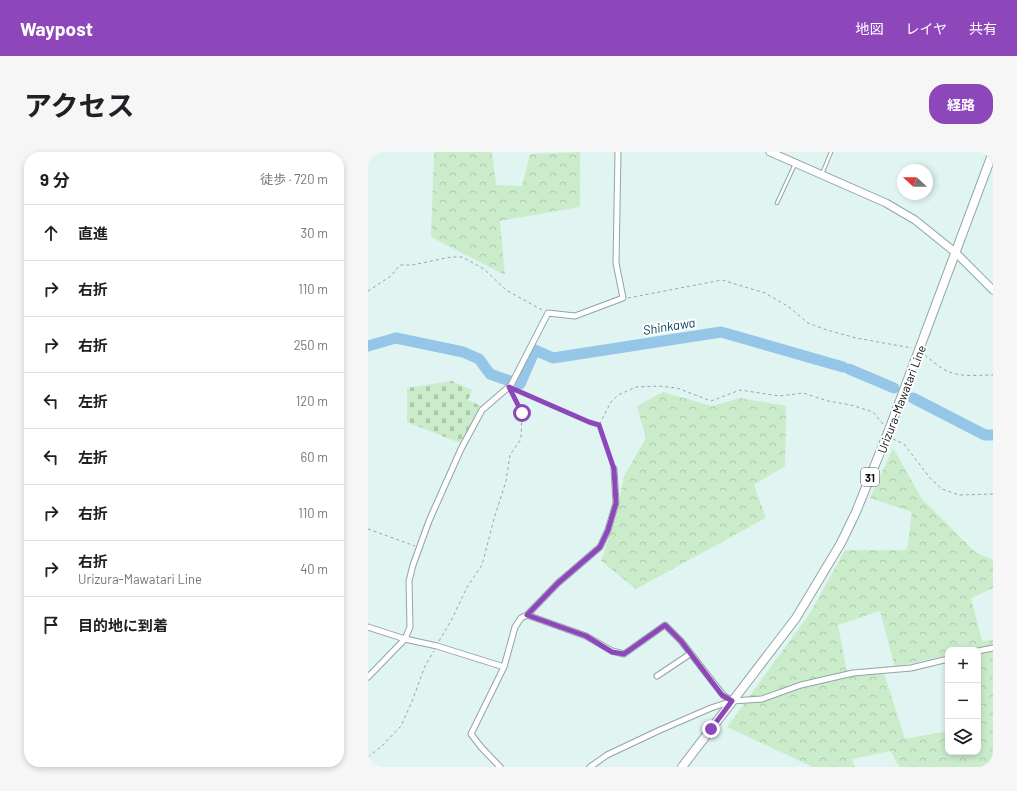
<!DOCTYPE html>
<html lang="ja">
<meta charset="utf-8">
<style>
body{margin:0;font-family:Barlow,"Noto Sans JP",sans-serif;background:#f6f6f6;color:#202124}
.controls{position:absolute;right:12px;bottom:12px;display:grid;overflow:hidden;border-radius:8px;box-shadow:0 2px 6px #0003}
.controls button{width:36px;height:36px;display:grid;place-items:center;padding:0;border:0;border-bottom:1px solid #e0e0e0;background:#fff;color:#202124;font:20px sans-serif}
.compass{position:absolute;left:529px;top:12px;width:36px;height:36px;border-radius:50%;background:#fff;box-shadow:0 2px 6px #0003;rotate:291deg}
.stop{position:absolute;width:12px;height:12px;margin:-9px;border:3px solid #8d47bb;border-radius:50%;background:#fff}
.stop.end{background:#8d47bb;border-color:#fff;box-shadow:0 1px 4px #0008}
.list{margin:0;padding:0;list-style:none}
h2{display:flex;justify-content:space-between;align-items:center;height:52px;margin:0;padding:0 16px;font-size:17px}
h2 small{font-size:13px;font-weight:400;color:#757577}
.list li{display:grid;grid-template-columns:26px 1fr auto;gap:12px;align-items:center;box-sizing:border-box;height:56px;padding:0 16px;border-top:1px solid #e0e0e0}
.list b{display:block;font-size:15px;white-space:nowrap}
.list p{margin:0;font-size:13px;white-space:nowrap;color:#757577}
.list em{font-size:13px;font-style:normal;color:#757577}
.icon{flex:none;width:22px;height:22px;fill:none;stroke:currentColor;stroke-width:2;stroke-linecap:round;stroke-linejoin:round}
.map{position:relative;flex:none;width:625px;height:615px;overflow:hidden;border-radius:16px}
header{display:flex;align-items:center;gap:24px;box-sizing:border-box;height:56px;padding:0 20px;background:#8d47bb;color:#fff}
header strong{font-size:19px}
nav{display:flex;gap:22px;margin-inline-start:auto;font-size:14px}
.intro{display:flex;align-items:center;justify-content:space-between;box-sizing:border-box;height:96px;padding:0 24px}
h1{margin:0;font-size:28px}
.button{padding:10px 18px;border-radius:16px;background:#8d47bb;color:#fff;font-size:14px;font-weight:700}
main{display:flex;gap:24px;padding:0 24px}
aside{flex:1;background:#fff;border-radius:16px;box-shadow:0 2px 6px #0003}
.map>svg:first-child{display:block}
.forest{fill:url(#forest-crowns);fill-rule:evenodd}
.cemetery{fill:url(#cemetery-stones)}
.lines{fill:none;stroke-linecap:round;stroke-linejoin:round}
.river{stroke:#95c6e8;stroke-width:11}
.lane-casing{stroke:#92a4a3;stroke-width:4.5}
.street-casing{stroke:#92a4a3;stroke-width:7}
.secondary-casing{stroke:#92a4a3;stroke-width:9}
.primary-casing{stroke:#92a4a3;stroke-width:10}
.path{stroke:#96a5a4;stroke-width:1;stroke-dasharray:3 3;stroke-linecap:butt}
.lane{stroke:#fff;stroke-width:2.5}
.street{stroke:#fff;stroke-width:5}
.secondary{stroke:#fff;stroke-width:7}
.primary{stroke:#fff;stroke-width:8}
.route{stroke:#8d47bb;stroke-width:5}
.labels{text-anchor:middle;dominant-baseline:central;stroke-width:4;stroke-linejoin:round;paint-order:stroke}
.shield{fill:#fff;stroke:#545858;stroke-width:1}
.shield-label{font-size:11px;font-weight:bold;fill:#0a1110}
.street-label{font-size:12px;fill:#0a1110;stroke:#fff}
.water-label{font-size:13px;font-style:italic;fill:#004161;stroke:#fff}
</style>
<header>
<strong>Waypost</strong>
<nav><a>地図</a><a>レイヤ</a><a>共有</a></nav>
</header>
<div class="intro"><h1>アクセス</h1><a class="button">経路</a></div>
<main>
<aside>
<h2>9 分<small>徒歩 · 720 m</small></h2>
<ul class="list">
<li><svg class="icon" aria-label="ahead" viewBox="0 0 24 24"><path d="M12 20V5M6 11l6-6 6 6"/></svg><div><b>直進</b></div><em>30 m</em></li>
<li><svg class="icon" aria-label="right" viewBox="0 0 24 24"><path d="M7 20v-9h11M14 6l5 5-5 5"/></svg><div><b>右折</b></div><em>110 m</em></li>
<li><svg class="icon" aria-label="right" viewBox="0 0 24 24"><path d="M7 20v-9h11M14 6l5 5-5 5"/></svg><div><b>右折</b></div><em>250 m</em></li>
<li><svg class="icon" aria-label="left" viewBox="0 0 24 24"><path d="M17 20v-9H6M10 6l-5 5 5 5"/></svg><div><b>左折</b></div><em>120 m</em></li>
<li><svg class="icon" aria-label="left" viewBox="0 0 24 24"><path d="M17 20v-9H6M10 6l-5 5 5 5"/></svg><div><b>左折</b></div><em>60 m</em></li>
<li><svg class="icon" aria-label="right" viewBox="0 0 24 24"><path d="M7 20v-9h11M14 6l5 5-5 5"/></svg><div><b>右折</b></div><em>110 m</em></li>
<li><svg class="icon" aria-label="right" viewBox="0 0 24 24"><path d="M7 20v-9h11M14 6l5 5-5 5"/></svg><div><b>右折</b><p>Urizura-Mawatari Line</p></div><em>40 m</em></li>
<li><svg class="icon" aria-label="arrive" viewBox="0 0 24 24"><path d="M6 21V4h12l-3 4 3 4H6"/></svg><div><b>目的地に到着</b></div></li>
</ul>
</aside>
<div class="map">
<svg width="625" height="615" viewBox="0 0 625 615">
<defs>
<pattern id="forest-crowns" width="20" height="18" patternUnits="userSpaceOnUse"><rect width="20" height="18" fill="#caeccb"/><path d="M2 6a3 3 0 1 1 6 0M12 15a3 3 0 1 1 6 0" fill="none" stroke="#acc9ad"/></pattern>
<pattern id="cemetery-stones" width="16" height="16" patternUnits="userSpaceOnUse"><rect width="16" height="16" fill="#caeccb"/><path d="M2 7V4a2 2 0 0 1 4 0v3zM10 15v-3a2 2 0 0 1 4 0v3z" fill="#acc9ad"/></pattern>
</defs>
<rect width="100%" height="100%" fill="#e0f4f2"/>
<path class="forest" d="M66 0H124L128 33 154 34 162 2 212 0V55L132 69 137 123 63 85Z
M295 240 344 254 372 246 418 254 417 314 386 333 398 366 268 437 233 409 248 365 256 324 278 286 269 254Z
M525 296 554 347 607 400 625 408V436L603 446 614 489 625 488V615H531L523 599 484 607 487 615H445L359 575 442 461 477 398H539L544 360 502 346ZM512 459 527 515 580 503V498H610V600H580V579L537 587 516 521 480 525 470 473Z"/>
<path class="cemetery" d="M84 229 104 238 100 248 113 254 92 291 39 270V236Z"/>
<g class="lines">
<path class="river" d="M0 194 28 186 95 200 111 207 122 222 142 229
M481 217 526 236
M152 232 167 198 185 206 353 180 475 215
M545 246 617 283H625"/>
<defs>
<path id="lane" d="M454 22 463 0
M409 51 427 12"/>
<path id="street" d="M159 463 218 484 244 499 256 502 297 473 313 489 355 543 364 549
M0 475 37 487 69 494 136 515
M610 499 625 496
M289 524 322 502
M0 525 37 487 42 475 41 429 45 413 61 369 93 297 114 258 143 233 180 161 207 164 255 146 248 111 250 0
M132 615 113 595 103 582 136 515 147 475 153 466 159 463 190 431 232 395 240 378 248 351 246 317
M222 615 239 603 292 578 343 556 364 549 394 547 433 533 485 521 543 516 580 507"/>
<path id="secondary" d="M402 0 518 51 547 68 588 101 625 138"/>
<path id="primary" d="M314 615 428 466 473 391 488 360 521 278 625 0"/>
</defs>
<use href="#lane" class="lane-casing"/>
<use href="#street" class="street-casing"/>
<use href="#secondary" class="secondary-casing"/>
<use href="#primary" class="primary-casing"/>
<path class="path" d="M0 139 23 124 32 113H44L83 105H94L116 117 138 138 176 159
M260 146 354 128 397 141 421 155 440 171 459 178 488 186 544 196
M557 203C563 208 569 213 575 217 590 226 609 223 625 223
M147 238 221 270 230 273
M525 287 536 292 562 326 574 337 591 343 625 342
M244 312 231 273 243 250 250 243 268 235 290 234 309 236 343 249 372 238 411 244 435 241 460 249 483 253 505 260 515 272
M0 377 47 394
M71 489 84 467 99 435 114 413 126 367 138 329 142 303 153 287 154 261 143 239
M0 605 14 594 33 574 45 547 57 514 66 499"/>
<use href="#lane" class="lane"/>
<use href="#street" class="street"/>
<use href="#secondary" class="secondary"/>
<use href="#primary" class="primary"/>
</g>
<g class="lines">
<path class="route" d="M154 261 141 235 221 270 231 273 246 317 248 351 240 378 232 395 190 431 159 463 218 484 244 500 256 502 297 473 313 489 354 543 364 549 343 577"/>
</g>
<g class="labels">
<rect class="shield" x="493" y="316" width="18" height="18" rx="3"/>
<g class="shield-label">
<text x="502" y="325">31</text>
</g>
<g class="street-label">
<text transform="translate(533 247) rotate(-69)">Urizura-Mawatari Line</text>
</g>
<g class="water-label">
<text transform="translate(301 174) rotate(-9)">Shinkawa</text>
</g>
</g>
</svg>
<div class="controls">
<button>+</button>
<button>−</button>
<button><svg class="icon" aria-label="layers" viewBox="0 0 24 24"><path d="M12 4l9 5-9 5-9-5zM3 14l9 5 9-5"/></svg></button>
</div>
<svg class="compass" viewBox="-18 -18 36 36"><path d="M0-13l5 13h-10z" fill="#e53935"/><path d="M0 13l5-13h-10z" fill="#757577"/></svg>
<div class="stop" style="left:154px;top:261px"></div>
<div class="stop end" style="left:343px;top:577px"></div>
</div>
</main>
